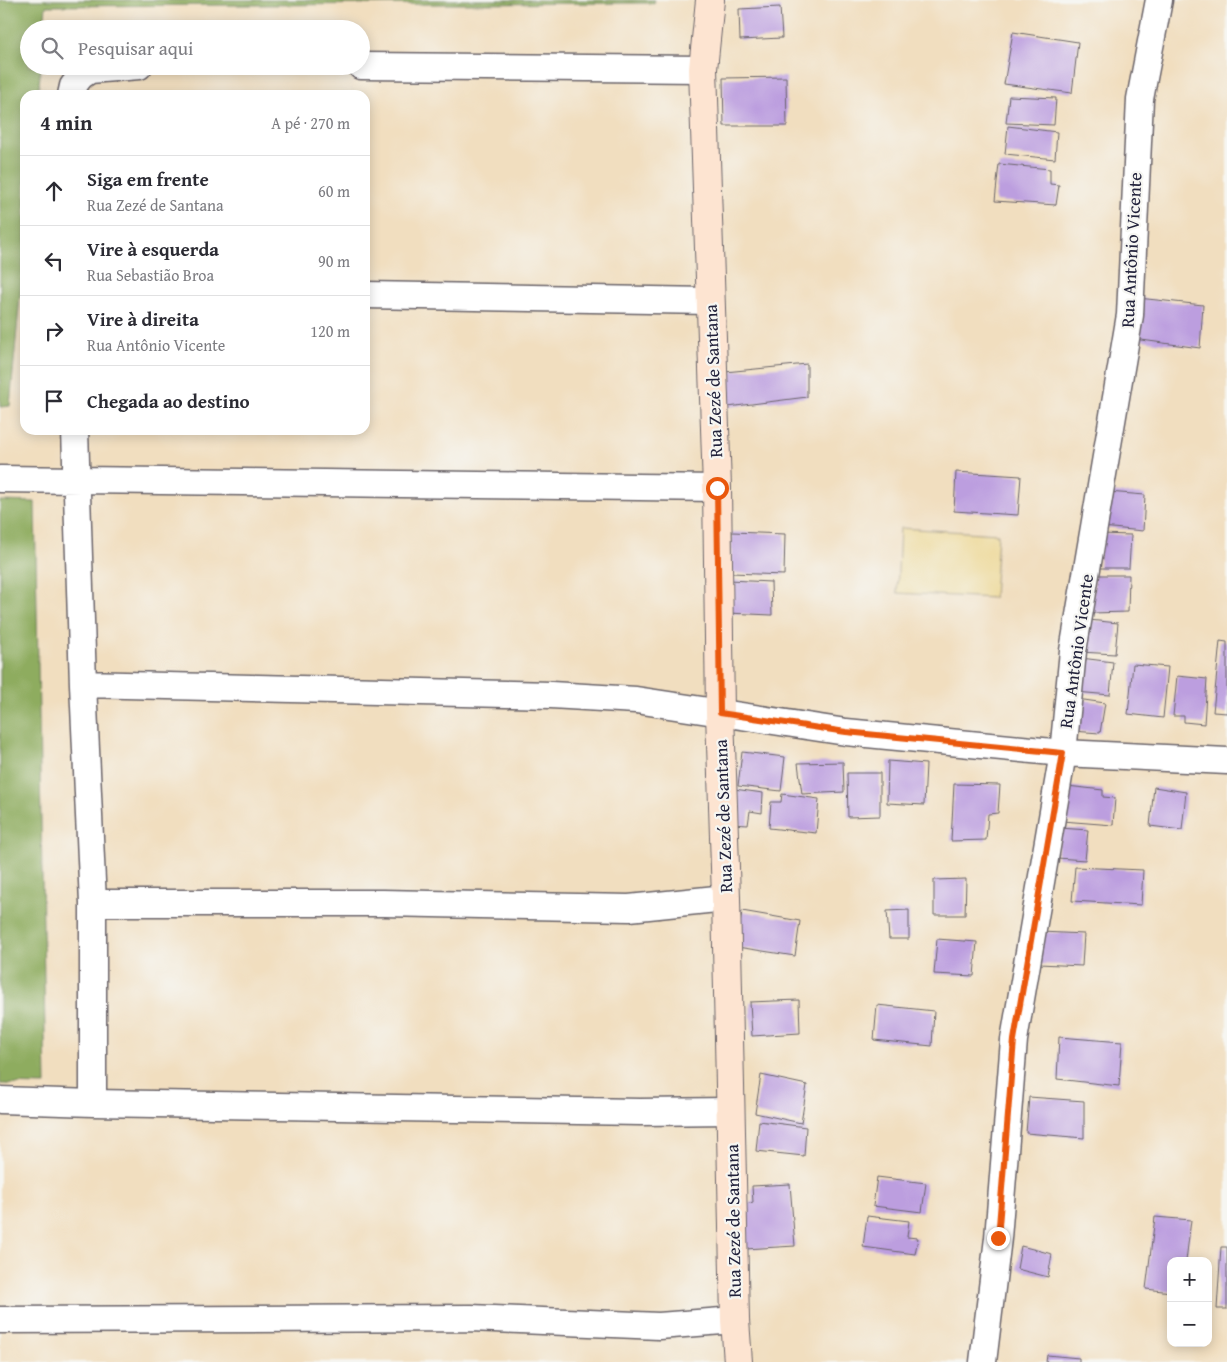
<!DOCTYPE html>
<html lang="pt">
<meta charset="utf-8">
<style>
body{margin:0;font-family:"Gentium Book Plus",serif;background:#f2f2f3;color:#2b2b33}
.controls{position:absolute;right:15px;bottom:15px;display:grid;overflow:hidden;border-radius:10px;box-shadow:0 2px 12px #0003}
.controls button{width:45px;height:45px;display:grid;place-items:center;padding:0;border:0;border-bottom:1px solid #e1e1e2;background:#fff;color:#2b2b33;font:25px sans-serif}
.stop{position:absolute;width:15px;height:15px;margin:-11px;border:4px solid #ea580c;border-radius:50%;background:#fff}
.stop.end{background:#ea580c;border-color:#fff;box-shadow:0 1px 5px #0008}
.list{margin:0;padding:0;list-style:none}
h2{display:flex;justify-content:space-between;align-items:center;height:65px;margin:0;padding:0 20px;font-size:21px}
h2 small{font-size:16px;font-weight:400;color:#7c7c81}
.list li{display:grid;grid-template-columns:32px 1fr auto;gap:15px;align-items:center;box-sizing:border-box;height:70px;padding:0 20px;border-top:1px solid #e1e1e2}
.list b{display:block;font-size:19px;white-space:nowrap}
.list p{margin:0;font-size:16px;white-space:nowrap;color:#7c7c81}
.list em{font-size:16px;font-style:normal;color:#7c7c81}
.icon{flex:none;width:28px;height:28px;fill:none;stroke:currentColor;stroke-width:2;stroke-linecap:round;stroke-linejoin:round}
.map{position:relative;flex:none;width:1227px;height:1362px;overflow:hidden}
.search{position:absolute;background:#fff;box-shadow:0 2px 12px #0003;left:20px;top:20px;width:350px;height:55px;display:flex;align-items:center;gap:12px;box-sizing:border-box;padding:0 18px;border-radius:28px;color:#7c7c81;font-size:19px}
.panel{position:absolute;background:#fff;box-shadow:0 2px 12px #0003;left:20px;top:90px;width:350px;height:345px;border-radius:15px}
.map>svg:first-child{display:block}
.forest{fill:#8eac5f;stroke:#58674d}
.sand{fill:#eeda9e;stroke:#887e6c}
.building{fill:#bc9edf}
.lines{fill:none;stroke-linecap:round;stroke-linejoin:round}
.minor-casing{stroke:#6a6469;stroke-width:29}
.secondary-casing{stroke:#6a6469;stroke-width:30}
.minor{stroke:#fff;stroke-width:26}
.secondary{stroke:#fde4d1;stroke-width:28}
.route{stroke:#ea580c;stroke-width:6}
.labels{text-anchor:middle;dominant-baseline:central;stroke-width:4.5;stroke-linejoin:round;paint-order:stroke}
.street-label{font-size:18px;fill:#22223b;stroke:#f6f6f2}
</style>
<div class="map">
<svg width="1227" height="1362" viewBox="0 0 1227 1362">
<rect width="100%" height="100%" fill="#f6f6f2"/>
<filter id="ink" filterUnits="userSpaceOnUse"><feTurbulence type="fractalNoise" baseFrequency=".02" numOctaves="2"/><feDisplacementMap in="SourceGraphic" scale="10" xChannelSelector="R" yChannelSelector="G"/><feConvolveMatrix kernelMatrix="1 2 1 2 8 2 1 2 1" color-interpolation-filters="sRGB"/></filter>
<filter id="wash" filterUnits="userSpaceOnUse"><feTurbulence type="fractalNoise" baseFrequency=".0096" numOctaves="4" result="noise"/><feDisplacementMap in="SourceGraphic" scale="20" xChannelSelector="R" yChannelSelector="G"/><feGaussianBlur stdDeviation="1.12" result="paint"/><feColorMatrix in="noise" values="0 0 0 0 0 0 0 0 0 0 0 0 0 0 0 0 0 1.4 0 .05"/><feComposite in="paint" operator="in"/></filter>
<g filter="url(#wash)">
<rect width="100%" height="100%" fill="#f1debf"/>
<path class="forest" d="M0 0H655L654 3 46 6 44 29H29V66H41L38 95H25V242L10 406 0 407Z
M0 501 35 502 46 1085 0 1084Z"/>
<path class="sand" d="M900 528 998 534 994 598 897 593Z"/>
<g id="blocks">
<path class="building" d="M780 7 782 38 740 40 739 9Z
M1013 32 1078 42 1072 93 1004 84Z
M786 77 787 126H724L723 78Z
M1009 96 1056 98 1054 125 1006 123Z
M1008 126 1057 132 1055 159 1005 154Z
M999 164 1050 169V184L1059 185 1056 205 995 201Z
M1138 298 1203 305 1200 348 1134 339Z
M807 364V397L728 407 725 372Z
M956 472 1021 476 1018 515 954 511Z
M1108 492 1145 495 1143 531 1102 527Z
M732 532 785 534 784 575 731 573Z
M1101 534 1131 535 1129 568H1099Z
M1095 575H1129L1128 612 1091 613Z
M729 580 771 582 772 615 727 613Z
M1089 620 1118 623 1115 654 1080 652Z
M1220 641 1227 642V713L1213 712Z
M1081 658 1113 662 1110 695 1076 692Z
M1133 664 1168 667 1163 718 1128 714Z
M1177 676 1207 679 1204 724 1184 722V716H1173Z
M1077 699 1105 703 1100 733 1072 731Z
M742 752 785 757 781 791 738 786Z
M888 761 926 764 924 805 887 803Z
M843 762 844 792 802 794 798 763Z
M847 773H880V816L848 817Z
M954 784 1000 785 998 813 988 814 986 840 951 841Z
M1067 786 1103 790V797L1115 798 1113 825 1062 821Z
M1154 787 1186 792 1182 830 1150 826Z
M734 789 763 793 762 813 750 811 748 825 730 824Z
M782 794 819 799 816 833 769 828 771 802H781Z
M1060 828 1088 830 1085 860 1057 858Z
M1075 867 1143 870 1141 905 1072 901Z
M966 879 965 915H934V880Z
M909 910V939H889L887 911Z
M742 911 800 921 795 956 737 947Z
M1041 932 1084 934 1082 966 1039 964Z
M937 939 977 942 974 976 934 974Z
M799 1000 800 1033 752 1036 750 1002Z
M877 1005 934 1011 932 1046 874 1040Z
M1059 1037 1122 1042 1119 1086 1057 1079Z
M761 1075 807 1085 801 1123 755 1113Z
M1029 1097 1084 1101V1138L1026 1133Z
M759 1121 806 1127 804 1156 756 1151Z
M877 1177 926 1183 922 1212 873 1206Z
M790 1184 795 1246 745 1249 743 1205 753 1202 752 1186Z
M867 1216 909 1221 907 1237 918 1238 915 1254 863 1247Z
M1155 1217 1191 1220 1186 1261H1171V1292L1146 1289Z
M1021 1246 1052 1254 1048 1277 1017 1269Z
M1221 1247H1227V1309H1217Z
M1047 1355 1079 1358V1362H1046Z"/>
</g>
</g>
<g filter="url(#ink)">
<use href="#blocks" fill-opacity="0" stroke="#6a6469" stroke-width="1"/>
<g class="lines">
<defs>
<path id="minor" d="M361 66 703 69
M71 95 73 86 81 76 90 70 139 66
M365 295 710 301
M75 430 83 684 93 903V1103
M0 479 717 488
M83 684 551 695 636 700 846 732 1063 753 1227 761
M93 903H383L629 908 726 898
M0 1100 93 1103 640 1112 730 1111
M0 1320 471 1318 659 1326 735 1320
M983 1362 998 1238 1014 1040 1063 753 1073 651 1130 315 1140 99 1159 0"/>
<path id="secondary" d="M710 0 703 69 717 488 720 713 726 898 735 1320 738 1362"/>
</defs>
<use href="#minor" class="minor-casing"/>
<use href="#secondary" class="secondary-casing"/>
<use href="#minor" class="minor"/>
<use href="#secondary" class="secondary"/>
</g>
</g>
<g class="lines" filter="url(#ink)">
<path class="route" d="M717 488 720 713 846 732 1063 753 1014 1040 998 1238"/>
</g>
<g class="labels">
<g class="street-label">
<text transform="translate(1131 250) rotate(-87)">Rua Antônio Vicente</text>
<text transform="translate(713 381) rotate(-92)">Rua Zezé de Santana</text>
<text transform="translate(1076 651) rotate(-82)">Rua Antônio Vicente</text>
<text transform="translate(723 816) rotate(-92)">Rua Zezé de Santana</text>
<text transform="translate(733 1221) rotate(-91)">Rua Zezé de Santana</text>
</g>
</g>
</svg>
<div class="controls">
<button>+</button>
<button>−</button>
</div>
<div class="stop" style="left:717px;top:488px"></div>
<div class="stop end" style="left:998px;top:1238px"></div>
<div class="search"><svg class="icon" aria-label="search" viewBox="0 0 24 24"><circle cx="10" cy="10" r="6"/><path d="M15 15l6 6"/></svg>Pesquisar aqui</div>
<section class="panel">
<h2>4 min<small>A pé · 270 m</small></h2>
<ul class="list">
<li><svg class="icon" aria-label="ahead" viewBox="0 0 24 24"><path d="M12 20V5M6 11l6-6 6 6"/></svg><div><b>Siga em frente</b><p>Rua Zezé de Santana</p></div><em>60 m</em></li>
<li><svg class="icon" aria-label="left" viewBox="0 0 24 24"><path d="M17 20v-9H6M10 6l-5 5 5 5"/></svg><div><b>Vire à esquerda</b><p>Rua Sebastião Broa</p></div><em>90 m</em></li>
<li><svg class="icon" aria-label="right" viewBox="0 0 24 24"><path d="M7 20v-9h11M14 6l5 5-5 5"/></svg><div><b>Vire à direita</b><p>Rua Antônio Vicente</p></div><em>120 m</em></li>
<li><svg class="icon" aria-label="arrive" viewBox="0 0 24 24"><path d="M6 21V4h12l-3 4 3 4H6"/></svg><div><b>Chegada ao destino</b></div></li>
</ul>
</section>
</div>
